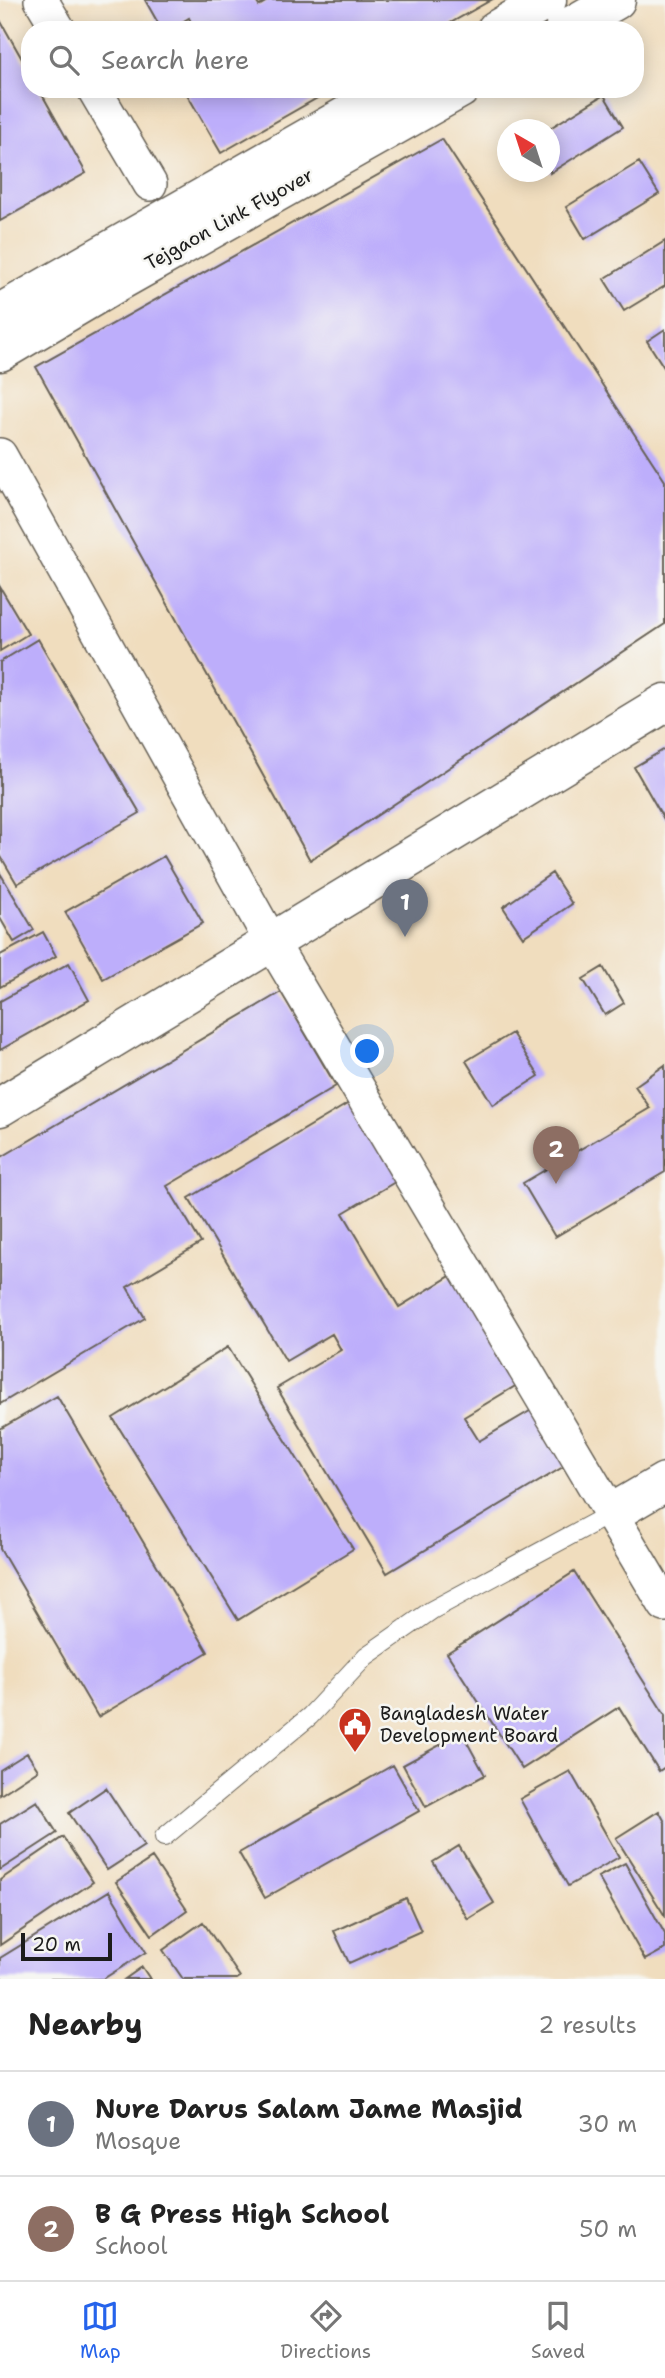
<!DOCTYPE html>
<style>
body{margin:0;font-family:"Shantell Sans",sans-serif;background:#f2f2f2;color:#222}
.compass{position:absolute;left:497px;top:119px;width:63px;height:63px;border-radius:50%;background:#fff;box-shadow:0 4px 18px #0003;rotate:321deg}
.scale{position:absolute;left:21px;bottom:18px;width:91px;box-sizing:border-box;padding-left:7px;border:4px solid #1c1c1c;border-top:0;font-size:19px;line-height:24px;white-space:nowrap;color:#1c1c1c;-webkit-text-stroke:5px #f6f6f2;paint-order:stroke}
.you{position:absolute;left:368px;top:1052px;width:24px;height:24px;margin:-18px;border:5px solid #fff;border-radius:50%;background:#1a73e8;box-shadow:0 0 0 10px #1a73e833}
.badge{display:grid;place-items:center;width:46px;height:46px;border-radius:50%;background:#2563eb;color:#fff;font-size:23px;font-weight:700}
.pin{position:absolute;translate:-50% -58px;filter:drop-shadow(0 2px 4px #0008)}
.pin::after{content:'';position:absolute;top:37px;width:24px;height:21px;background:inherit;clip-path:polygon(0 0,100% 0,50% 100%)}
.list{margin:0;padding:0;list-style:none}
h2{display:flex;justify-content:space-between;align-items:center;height:91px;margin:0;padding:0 28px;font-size:30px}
h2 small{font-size:23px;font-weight:400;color:#767676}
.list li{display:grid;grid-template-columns:46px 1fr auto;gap:21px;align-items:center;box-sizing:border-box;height:105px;padding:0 28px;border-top:2px solid #e0e0e0}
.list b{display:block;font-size:26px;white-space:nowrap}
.list p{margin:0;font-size:23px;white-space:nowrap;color:#767676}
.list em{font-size:23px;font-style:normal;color:#767676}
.icon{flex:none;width:38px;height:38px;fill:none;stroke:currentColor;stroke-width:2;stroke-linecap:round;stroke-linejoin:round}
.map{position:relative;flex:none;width:665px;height:1979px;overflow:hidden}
.search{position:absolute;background:#fff;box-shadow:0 4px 18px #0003;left:21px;right:21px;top:21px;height:77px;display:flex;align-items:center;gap:18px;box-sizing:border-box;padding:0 24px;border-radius:28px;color:#767676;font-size:26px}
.sheet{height:301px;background:#fff}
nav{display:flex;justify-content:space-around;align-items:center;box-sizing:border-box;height:98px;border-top:2px solid #e0e0e0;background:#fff;font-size:19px;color:#767676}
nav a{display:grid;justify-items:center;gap:4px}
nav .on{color:#2563eb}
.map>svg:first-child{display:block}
.building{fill:#bdaefb}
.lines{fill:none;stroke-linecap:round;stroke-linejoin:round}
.lane-casing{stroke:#666055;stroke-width:20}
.street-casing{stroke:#666055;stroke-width:36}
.secondary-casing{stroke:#666055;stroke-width:41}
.primary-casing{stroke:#666055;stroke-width:41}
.lane{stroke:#fff;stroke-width:18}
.street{stroke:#fff;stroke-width:33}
.secondary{stroke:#fff;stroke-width:38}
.primary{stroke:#fff;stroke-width:38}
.labels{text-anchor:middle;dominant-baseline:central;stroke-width:5;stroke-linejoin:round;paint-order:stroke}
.street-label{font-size:19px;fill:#1c1c1c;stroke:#f6f6f2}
.poi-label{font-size:19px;fill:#1c1c1c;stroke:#f6f6f2;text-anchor:start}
</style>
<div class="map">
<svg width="665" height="1979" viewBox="0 0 665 1979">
<rect width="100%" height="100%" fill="#f6f6f2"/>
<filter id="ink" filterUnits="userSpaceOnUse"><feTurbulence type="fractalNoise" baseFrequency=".0143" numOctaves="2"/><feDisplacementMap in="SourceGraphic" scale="14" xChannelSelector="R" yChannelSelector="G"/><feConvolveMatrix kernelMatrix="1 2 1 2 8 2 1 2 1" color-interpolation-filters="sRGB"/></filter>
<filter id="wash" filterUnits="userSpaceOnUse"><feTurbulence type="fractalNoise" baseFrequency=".00686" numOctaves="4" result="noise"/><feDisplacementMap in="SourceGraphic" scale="28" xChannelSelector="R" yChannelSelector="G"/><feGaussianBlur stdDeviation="1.57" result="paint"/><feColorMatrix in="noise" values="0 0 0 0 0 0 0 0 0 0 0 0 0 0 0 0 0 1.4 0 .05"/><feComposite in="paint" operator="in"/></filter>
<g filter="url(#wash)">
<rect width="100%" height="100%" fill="#f0ddbe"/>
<g id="blocks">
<path class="building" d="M145 0H255L259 6 269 0H491L438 30H195L189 18 169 30H162Z
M0 20 30 73V89H39L86 173 0 221Z
M184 89H333L221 153Z
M604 95 623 127 550 173V128Z
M442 139 665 481V624L310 860 36 367Z
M639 162 659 194 585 239 566 207Z
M665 241V286L624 311 604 279Z
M665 329V369L647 341Z
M0 587 28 634 0 651Z
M38 639 140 813 17 884 0 855V662Z
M665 749V821L634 767Z
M164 856 203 923 103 979 65 912Z
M0 873 34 930 14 942 0 918Z
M552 873 572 904 523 937 503 907Z
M43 932 56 956 0 987V955Z
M69 963 89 1000 0 1050V1001Z
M603 967 624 1003 605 1015 583 979Z
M281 992 336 1086 167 1186 201 1243 127 1287 145 1318 0 1404V1158Z
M512 1033 539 1076 493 1105 466 1061Z
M665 1065V1172L555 1237 523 1183 650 1108 635 1086Z
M359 1097 405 1176 343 1213 399 1307 457 1272 522 1382 464 1417 479 1441 540 1405 573 1461 387 1573 277 1388 341 1350 332 1334 286 1361 189 1198Z
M228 1347 353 1549 238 1620 113 1418Z
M57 1396 208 1652 98 1717 0 1549V1429Z
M574 1572 665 1715V1767L659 1771 619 1707 522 1769 447 1653Z
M462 1733 485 1775 426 1807 403 1765Z
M27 1753 38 1770 0 1795V1770Z
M393 1765 419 1811 265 1898 239 1853Z
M570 1771 619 1857 568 1886 520 1799Z
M106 1788 144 1846 107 1870 69 1813Z
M37 1801 57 1833 0 1870V1824Z
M659 1811 665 1822V1916L616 1838Z
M63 1837 93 1882 0 1945V1880Z
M459 1846 494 1903 468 1919 433 1862Z
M152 1858 187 1910 152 1935 116 1882Z
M625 1863 665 1934V1949L645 1960 598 1877Z
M109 1891 146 1952 103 1979H0V1958Z
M406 1898 421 1931 349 1963 334 1931Z
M203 1922 240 1977 237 1979H183L163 1950Z
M142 1967 150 1979H125Z"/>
</g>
</g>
<g filter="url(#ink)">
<use href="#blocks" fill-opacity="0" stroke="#666055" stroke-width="2"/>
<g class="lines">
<defs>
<path id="lane" d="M164 1837 310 1716 366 1656 432 1610 612 1513"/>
<path id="street" d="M41 0 59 30
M94 89 150 184
M0 455 272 943 665 1605"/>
<path id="secondary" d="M0 1107 665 703
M612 1513 665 1482"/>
<path id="primary" d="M496 30 547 0
M564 30 616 0
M0 313 393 89
M0 352 118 282 460 89"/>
</defs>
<use href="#lane" class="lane-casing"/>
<use href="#street" class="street-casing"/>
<use href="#secondary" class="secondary-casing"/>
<use href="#primary" class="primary-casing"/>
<use href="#lane" class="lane"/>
<use href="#street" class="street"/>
<use href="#secondary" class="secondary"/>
<use href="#primary" class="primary"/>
</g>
</g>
<defs>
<symbol id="civic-pin" viewBox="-11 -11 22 30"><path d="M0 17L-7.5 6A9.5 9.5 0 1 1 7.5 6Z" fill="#c8321e" stroke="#f6f6f2"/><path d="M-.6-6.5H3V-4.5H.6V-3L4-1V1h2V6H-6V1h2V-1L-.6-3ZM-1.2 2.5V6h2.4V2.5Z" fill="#fff"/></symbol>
</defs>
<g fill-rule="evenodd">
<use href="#civic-pin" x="336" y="1705" width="38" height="52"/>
</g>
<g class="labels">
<g class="street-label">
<text transform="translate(229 219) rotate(-29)">Tejgaon Link Flyover</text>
</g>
<g class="poi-label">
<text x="380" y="1713">Bangladesh Water<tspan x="380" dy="22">Development Board</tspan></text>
</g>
</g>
</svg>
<svg class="compass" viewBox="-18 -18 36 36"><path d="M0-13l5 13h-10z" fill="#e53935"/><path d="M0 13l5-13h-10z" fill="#767676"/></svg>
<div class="scale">20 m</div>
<div class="you"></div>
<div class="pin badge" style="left:405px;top:937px;background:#6b7280">1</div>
<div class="pin badge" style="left:556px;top:1184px;background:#8d6e63">2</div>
<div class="search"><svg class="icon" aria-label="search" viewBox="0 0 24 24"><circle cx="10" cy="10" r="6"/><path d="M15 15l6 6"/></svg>Search here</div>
</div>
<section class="sheet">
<h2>Nearby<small>2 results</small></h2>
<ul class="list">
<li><span class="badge" style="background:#6b7280">1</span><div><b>Nure Darus Salam Jame Masjid</b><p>Mosque</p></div><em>30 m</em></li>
<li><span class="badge" style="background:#8d6e63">2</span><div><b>B G Press High School</b><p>School</p></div><em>50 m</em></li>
</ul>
</section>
<nav>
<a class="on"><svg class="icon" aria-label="map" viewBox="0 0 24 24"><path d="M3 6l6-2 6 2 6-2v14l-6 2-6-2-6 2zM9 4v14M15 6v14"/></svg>Map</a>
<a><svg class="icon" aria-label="directions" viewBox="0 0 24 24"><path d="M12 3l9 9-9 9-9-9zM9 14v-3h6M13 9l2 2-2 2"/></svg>Directions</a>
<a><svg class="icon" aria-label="saved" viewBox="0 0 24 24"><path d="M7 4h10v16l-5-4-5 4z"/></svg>Saved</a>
</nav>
